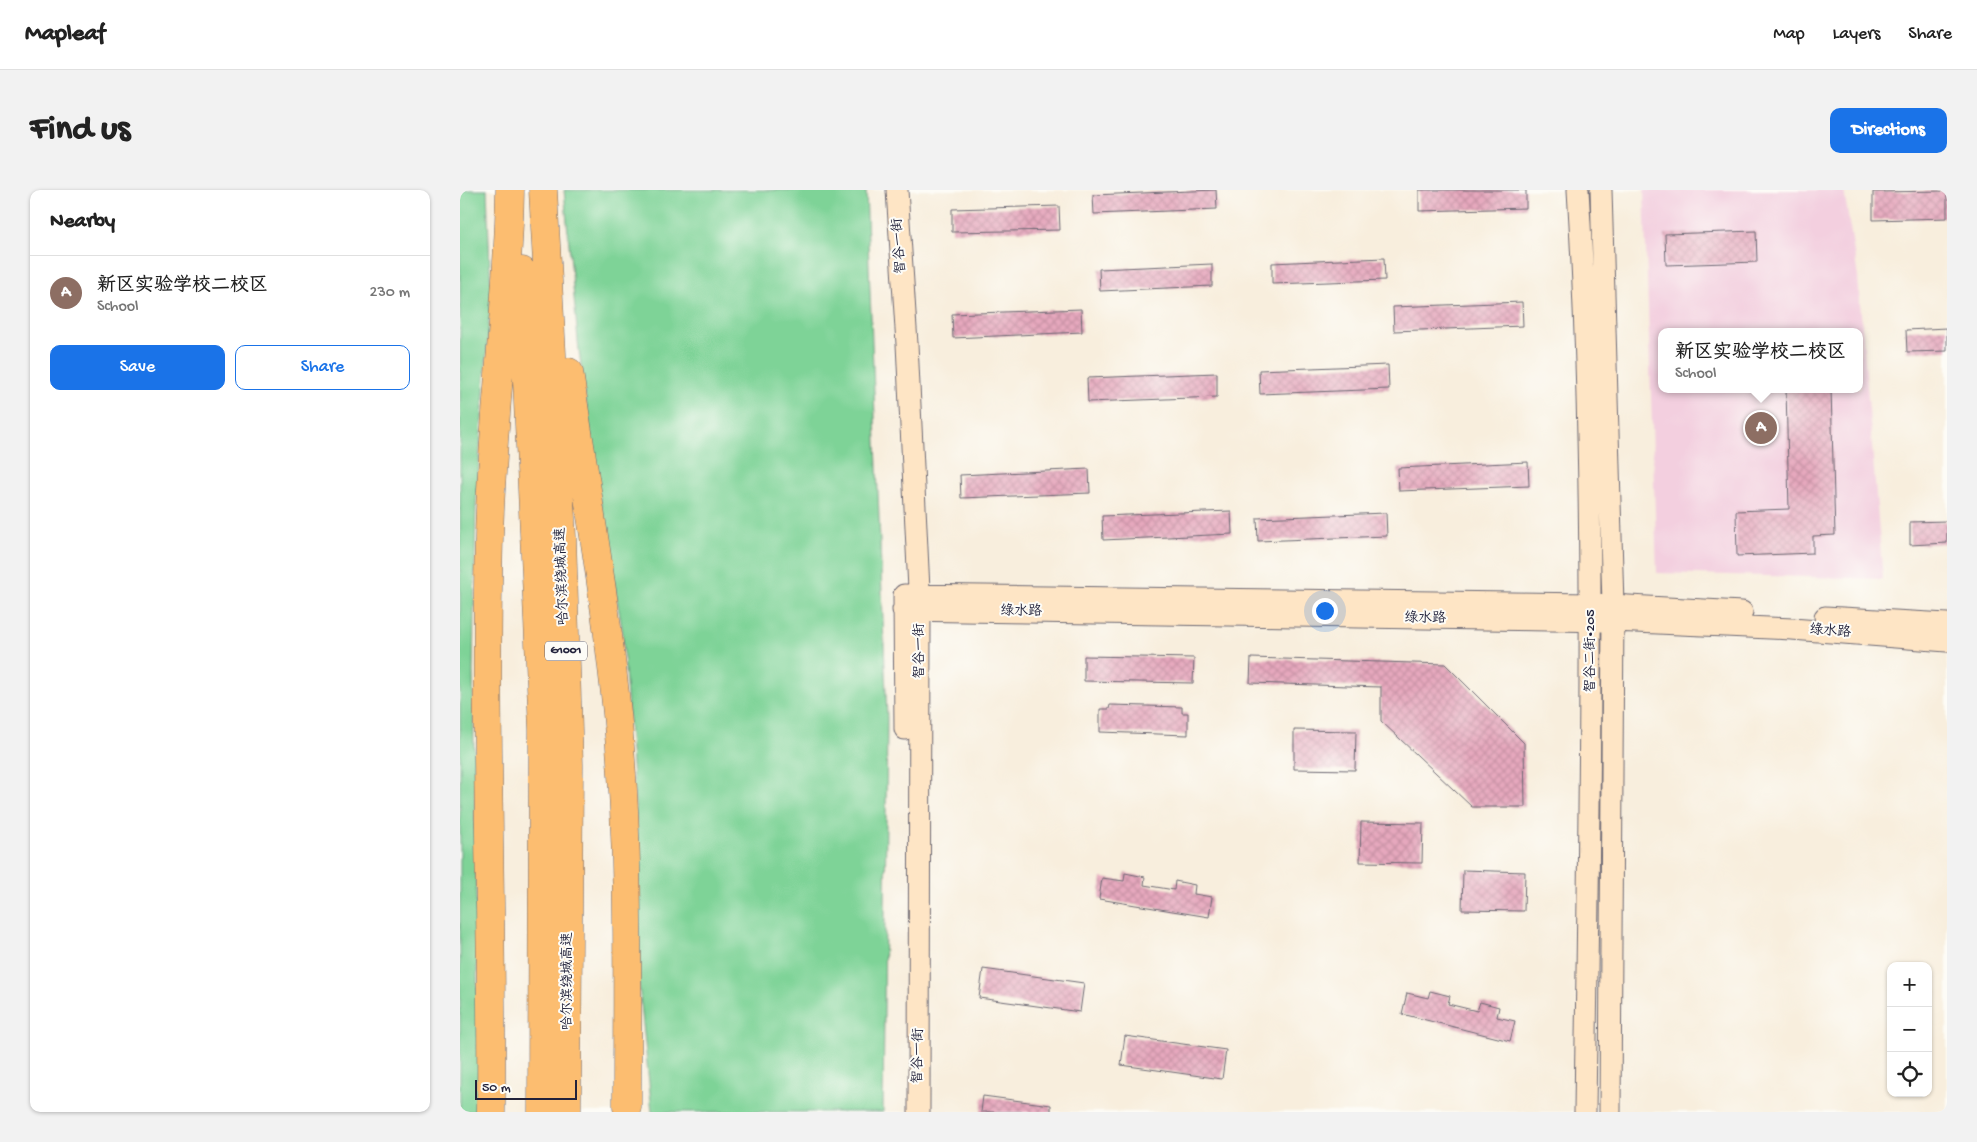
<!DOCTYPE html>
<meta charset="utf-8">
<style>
body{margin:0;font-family:"Gochi Hand","LXGW WenKai TC",sans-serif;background:#f2f2f2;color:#222}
.controls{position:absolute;right:15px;bottom:15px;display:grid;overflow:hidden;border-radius:10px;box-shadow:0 1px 4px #0004}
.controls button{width:45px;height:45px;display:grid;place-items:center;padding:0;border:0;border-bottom:1px solid #e0e0e0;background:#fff;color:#222;font:25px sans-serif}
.scale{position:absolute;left:15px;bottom:12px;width:102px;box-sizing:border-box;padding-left:5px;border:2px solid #22223b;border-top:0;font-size:14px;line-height:18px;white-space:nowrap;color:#22223b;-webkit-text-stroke:4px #fdfcf7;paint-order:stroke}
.you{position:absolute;left:864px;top:420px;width:18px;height:18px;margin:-12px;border:4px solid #fff;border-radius:50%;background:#1a73e8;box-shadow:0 0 0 8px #1a73e833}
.badge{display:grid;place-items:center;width:32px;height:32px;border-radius:50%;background:#1a73e8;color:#fff;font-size:16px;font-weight:700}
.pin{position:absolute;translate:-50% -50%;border:2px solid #fff;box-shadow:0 1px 5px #0006}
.popup{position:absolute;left:1198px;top:138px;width:205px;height:65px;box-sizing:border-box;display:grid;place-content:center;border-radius:10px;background:#fff;filter:drop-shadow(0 1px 4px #0005);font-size:16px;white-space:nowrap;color:#767676}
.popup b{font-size:19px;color:#222}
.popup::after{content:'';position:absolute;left:50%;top:100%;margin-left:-10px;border:10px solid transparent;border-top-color:#fff}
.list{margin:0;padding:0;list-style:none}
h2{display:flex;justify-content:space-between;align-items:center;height:65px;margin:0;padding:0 20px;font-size:21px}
h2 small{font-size:16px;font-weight:400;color:#767676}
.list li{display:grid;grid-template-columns:32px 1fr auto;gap:15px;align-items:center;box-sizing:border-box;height:75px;padding:0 20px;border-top:1px solid #e0e0e0}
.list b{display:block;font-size:19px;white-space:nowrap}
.list p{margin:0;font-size:16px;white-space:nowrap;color:#767676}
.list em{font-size:16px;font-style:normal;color:#767676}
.actions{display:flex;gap:10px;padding:15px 20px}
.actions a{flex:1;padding:11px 0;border:1px solid #1a73e8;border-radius:10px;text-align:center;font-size:18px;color:#1a73e8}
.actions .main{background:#1a73e8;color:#fff}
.icon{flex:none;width:28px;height:28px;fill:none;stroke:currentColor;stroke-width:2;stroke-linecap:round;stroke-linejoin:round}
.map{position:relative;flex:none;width:1487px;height:922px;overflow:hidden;border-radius:10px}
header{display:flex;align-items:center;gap:30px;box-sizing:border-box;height:70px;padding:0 25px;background:#fff;border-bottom:1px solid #e0e0e0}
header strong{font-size:24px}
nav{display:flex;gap:28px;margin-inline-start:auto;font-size:18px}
.intro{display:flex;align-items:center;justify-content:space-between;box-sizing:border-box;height:120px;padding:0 30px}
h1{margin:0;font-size:35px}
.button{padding:12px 22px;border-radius:10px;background:#1a73e8;color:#fff;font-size:18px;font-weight:700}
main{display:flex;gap:30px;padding:0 30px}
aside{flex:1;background:#fff;border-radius:10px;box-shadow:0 1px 4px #0004}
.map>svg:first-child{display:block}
.built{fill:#f3cfdf;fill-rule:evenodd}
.green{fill:#7ed397;stroke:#507a69}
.building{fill:url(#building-cross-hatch)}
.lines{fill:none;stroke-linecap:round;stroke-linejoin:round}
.secondary-casing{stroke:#6d6974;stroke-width:23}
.highway-casing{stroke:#6d6974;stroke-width:29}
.secondary{stroke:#fee5c5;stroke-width:21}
.highway{stroke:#fcbd6f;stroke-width:28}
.labels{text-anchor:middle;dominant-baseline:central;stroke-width:4;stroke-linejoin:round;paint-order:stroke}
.shield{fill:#fdfcf7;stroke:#646373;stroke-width:1}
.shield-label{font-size:12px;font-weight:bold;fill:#22223b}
.street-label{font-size:14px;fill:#22223b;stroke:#fdfcf7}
</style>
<header>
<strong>Mapleaf</strong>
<nav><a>Map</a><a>Layers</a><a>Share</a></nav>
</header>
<div class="intro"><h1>Find us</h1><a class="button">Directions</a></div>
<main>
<aside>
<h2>Nearby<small></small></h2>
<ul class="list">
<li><span class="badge" style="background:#8d6e63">A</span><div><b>新区实验学校二校区</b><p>School</p></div><em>230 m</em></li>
</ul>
<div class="actions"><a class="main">Save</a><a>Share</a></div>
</aside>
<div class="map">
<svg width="1487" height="922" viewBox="0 0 1487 922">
<defs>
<pattern id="building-cross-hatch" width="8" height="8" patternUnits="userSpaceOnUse" patternTransform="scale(1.25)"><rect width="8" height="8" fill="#e6a8bd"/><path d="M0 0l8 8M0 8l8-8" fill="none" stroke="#c590a3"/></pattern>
</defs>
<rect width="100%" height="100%" fill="#fdfcf7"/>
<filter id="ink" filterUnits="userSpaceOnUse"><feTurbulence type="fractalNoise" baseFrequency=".02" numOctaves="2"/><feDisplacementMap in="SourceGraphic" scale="10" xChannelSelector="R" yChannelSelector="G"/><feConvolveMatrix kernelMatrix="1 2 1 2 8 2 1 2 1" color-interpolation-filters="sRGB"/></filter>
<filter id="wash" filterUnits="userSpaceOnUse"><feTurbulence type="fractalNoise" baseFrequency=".0096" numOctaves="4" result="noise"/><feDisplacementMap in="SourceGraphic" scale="20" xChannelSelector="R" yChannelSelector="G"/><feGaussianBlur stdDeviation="1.12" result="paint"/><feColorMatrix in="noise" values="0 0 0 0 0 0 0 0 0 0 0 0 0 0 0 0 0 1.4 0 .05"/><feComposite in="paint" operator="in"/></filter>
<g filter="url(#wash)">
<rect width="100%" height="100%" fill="#f8eedd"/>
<path class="built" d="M1184 0H1384L1398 87 1423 389 1197 383ZM1202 142H1400V199H1202Z"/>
<path class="green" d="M0 0H27L31 103 16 315 13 481 19 922H0Z
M104 0H406L427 529 423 922H192L178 785V656L162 439 138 297 119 161Z"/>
<g id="blocks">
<path class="building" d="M756 0 757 19 634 24 633 5Z
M959 0H1066V18L959 21Z
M1487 1V28L1413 30V2Z
M599 16 600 40 492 42V19Z
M1296 41 1297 72 1206 75 1205 44Z
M924 68 925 90 812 94V73Z
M752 74V96L640 101 639 79Z
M1062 112 1063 136 934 141 933 117Z
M621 119 622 142 493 148 492 124Z
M1487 138V161L1447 162 1446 140Z
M928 175 929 199 800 204 799 180Z
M757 183V207L628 212 627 188Z
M1326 199H1371L1375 345 1353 346V363L1277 366 1276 321 1329 319Z
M1068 272 1069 296 939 301 938 278Z
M629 279 630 303 501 308 500 285Z
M771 321 772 344 643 350 642 326Z
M926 323 927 346 798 351 797 328Z
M1487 331V353L1450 355V332Z
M624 466 734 468 733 493 624 491Z
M791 468 985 474 1064 553 1065 617H1012L921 531V497L790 493Z
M650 515 722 517V523H728V545L640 542V519H649Z
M834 540 896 541 895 580 834 579Z
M901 632 963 633 962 673 900 672Z
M1003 680 1065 682 1064 721 1002 720Z
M665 683 685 687 684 695 714 700 715 691 735 695 734 704 752 707 749 727 639 709 642 688 664 691Z
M523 779 624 793 620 822 519 808Z
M970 801 990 806 988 814 1017 821 1020 812 1039 817 1037 827 1055 831 1050 851 942 824 947 803 968 808Z
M665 846 766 860 762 889 661 875Z
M523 906 591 915V922H521Z"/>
</g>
</g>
<g filter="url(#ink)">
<use href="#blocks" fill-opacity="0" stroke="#6d6974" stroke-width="1"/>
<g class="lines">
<defs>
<path id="secondary" d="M437 0 447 154 460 420 459 922
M1118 0C1137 307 1129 615 1125 922
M1141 0 1153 415 1150 922
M444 405 1131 414 1282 422
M444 407 445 539
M443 420 1153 431 1332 439 1487 451
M1365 427 1487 434"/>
<path id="highway" d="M83 0 102 347 109 575 107 922
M62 81 83 539 82 922
M109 182C126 299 147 416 158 534 170 661 167 790 167 917
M31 922C33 730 24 539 29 347 32 231 48 116 50 0"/>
</defs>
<use href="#secondary" class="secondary-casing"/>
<use href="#highway" class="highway-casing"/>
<use href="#secondary" class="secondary"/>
<use href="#highway" class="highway"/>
</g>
</g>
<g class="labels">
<rect class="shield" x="85" y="451.5" width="42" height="19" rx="4"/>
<g class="shield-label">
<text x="106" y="461">G1001</text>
</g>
<g class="street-label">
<text transform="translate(440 56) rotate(-94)">智谷一街</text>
<text transform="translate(103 386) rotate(-92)">哈尔滨绕城高速</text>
<text transform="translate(561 422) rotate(1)">绿水路</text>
<text transform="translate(965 429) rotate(1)">绿水路</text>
<text transform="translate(1370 442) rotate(4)">绿水路</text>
<text transform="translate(460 461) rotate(-90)">智谷一街</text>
<text transform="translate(1131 461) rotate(-90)">智谷二街•205</text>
<text transform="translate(108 791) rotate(-90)">哈尔滨绕城高速</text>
<text transform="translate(459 866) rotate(-89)">智谷一街</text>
</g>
</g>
</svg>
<div class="controls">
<button>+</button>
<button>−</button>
<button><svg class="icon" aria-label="locate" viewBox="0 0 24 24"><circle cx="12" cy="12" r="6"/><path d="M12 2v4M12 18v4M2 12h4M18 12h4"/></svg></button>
</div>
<div class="scale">50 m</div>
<div class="you"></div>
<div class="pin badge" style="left:1301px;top:238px;background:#8d6e63">A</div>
<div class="popup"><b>新区实验学校二校区</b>School</div>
</div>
</main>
